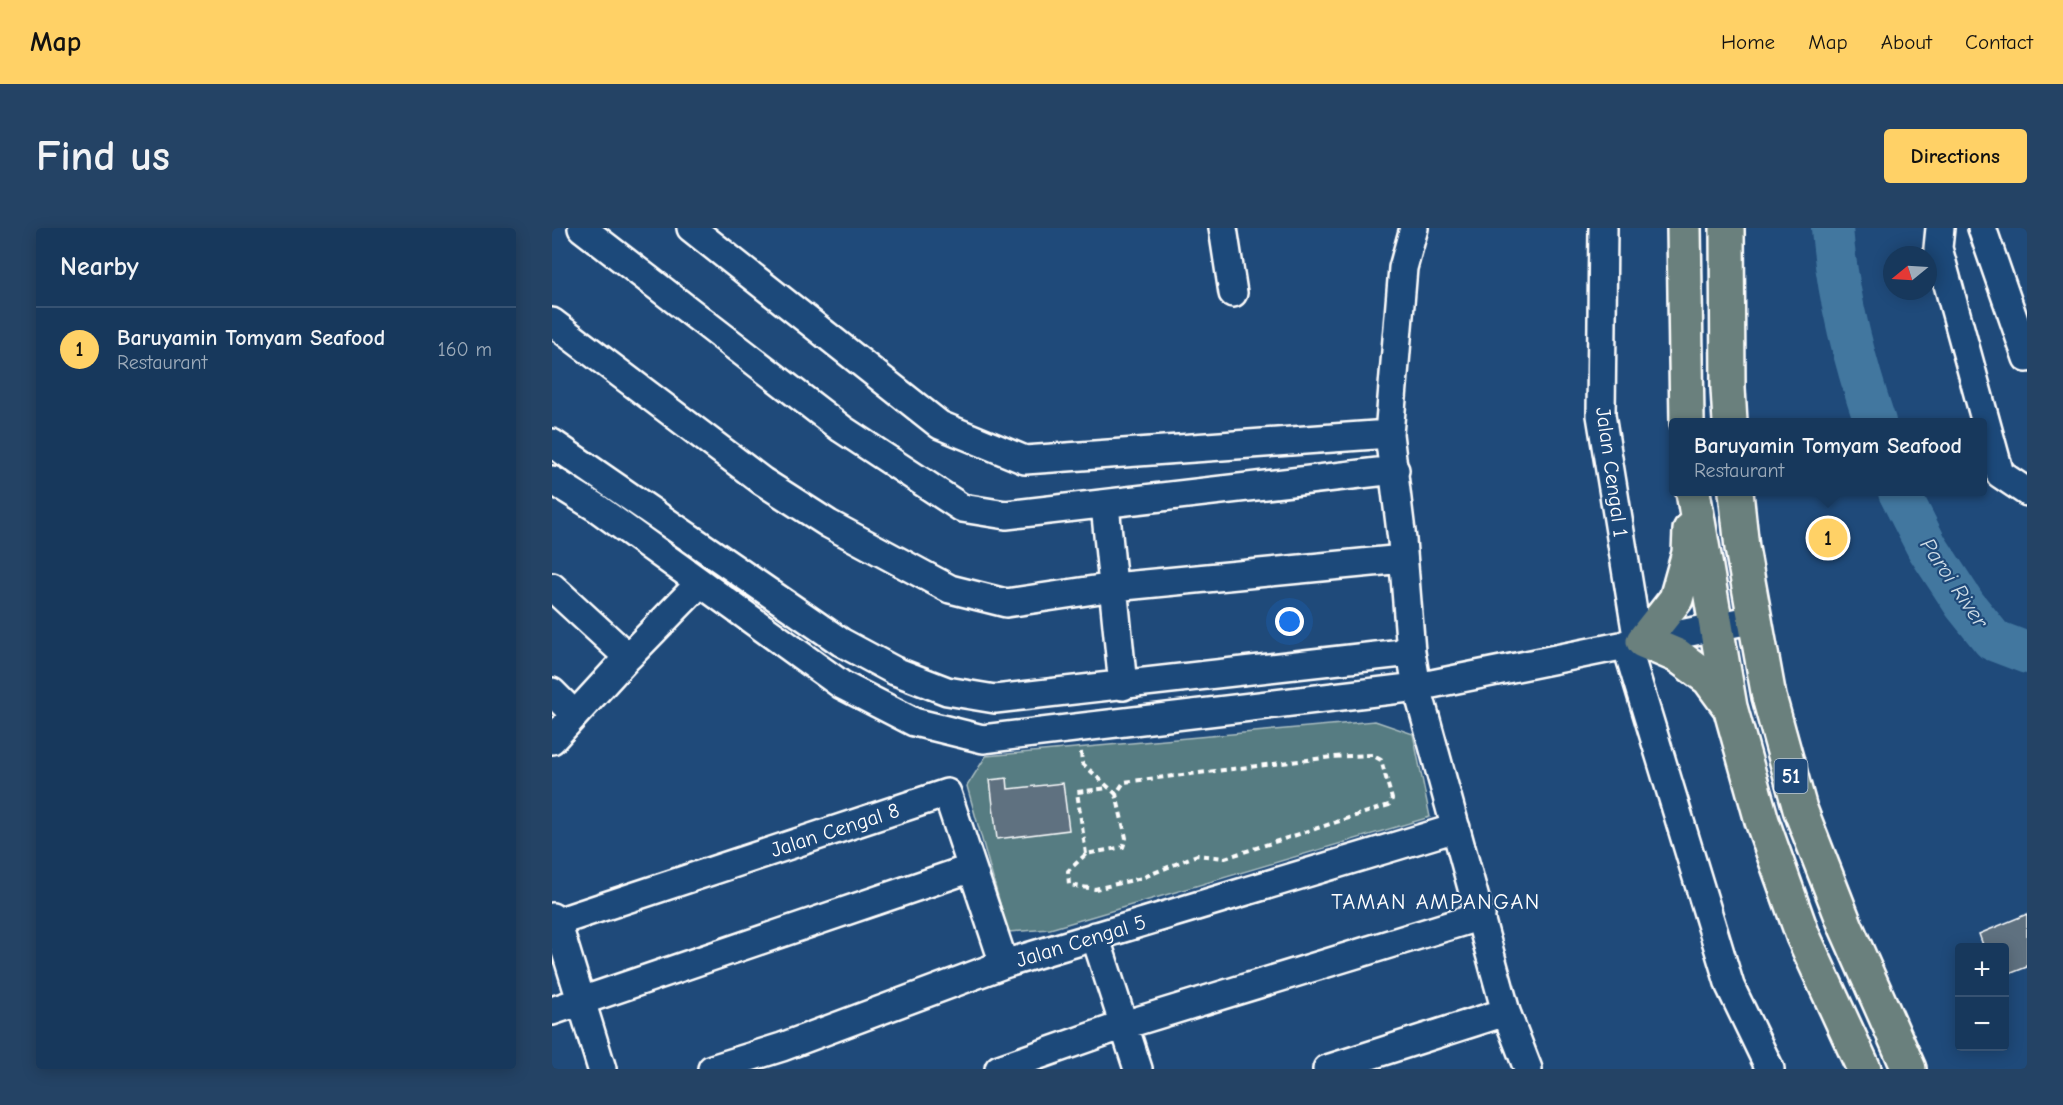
<!DOCTYPE html>
<meta charset="utf-8">
<style>
body{margin:0;font-family:"Comic Neue",sans-serif;background:#244365;color:#f1f3f6}
.controls{position:absolute;right:18px;bottom:18px;display:grid;overflow:hidden;border-radius:6px;box-shadow:0 3px 15px #0003}
.controls button{width:54px;height:54px;display:grid;place-items:center;padding:0;border:0;border-bottom:2px solid #365272;background:#17385c;color:#f1f3f6;font:30px sans-serif}
.compass{position:absolute;left:1331px;top:18px;width:54px;height:54px;border-radius:50%;background:#17385c;box-shadow:0 3px 15px #0003;rotate:252deg}
.you{position:absolute;left:738px;top:394px;width:21px;height:21px;margin:-15px;border:4px solid #fff;border-radius:50%;background:#1a73e8;box-shadow:0 0 0 9px #1a73e833}
.badge{display:grid;place-items:center;width:39px;height:39px;border-radius:50%;background:#ffd166;color:#111;font-size:20px;font-weight:700}
.pin{position:absolute;translate:-50% -50%;border:3px solid #fff;box-shadow:0 2px 6px #0006}
.popup{position:absolute;left:1117px;top:190px;width:318px;height:78px;box-sizing:border-box;display:grid;place-content:center;border-radius:6px;background:#17385c;filter:drop-shadow(0 2px 4px #0005);font-size:20px;white-space:nowrap;color:#9eacbb}
.popup b{font-size:22px;color:#f1f3f6}
.popup::after{content:'';position:absolute;left:50%;top:100%;margin-left:-12px;border:12px solid transparent;border-top-color:#17385c}
.list{margin:0;padding:0;list-style:none}
h2{display:flex;justify-content:space-between;align-items:center;height:78px;margin:0;padding:0 24px;font-size:26px}
h2 small{font-size:20px;font-weight:400;color:#9eacbb}
.list li{display:grid;grid-template-columns:39px 1fr auto;gap:18px;align-items:center;box-sizing:border-box;height:84px;padding:0 24px;border-top:2px solid #365272}
.list b{display:block;font-size:22px;white-space:nowrap}
.list p{margin:0;font-size:20px;white-space:nowrap;color:#9eacbb}
.list em{font-size:20px;font-style:normal;color:#9eacbb}
.map{position:relative;flex:none;width:1475px;height:841px;overflow:hidden;border-radius:6px}
header{display:flex;align-items:center;gap:36px;box-sizing:border-box;height:84px;padding:0 30px;background:#ffd166;color:#111}
header strong{font-size:28px}
nav{display:flex;gap:33px;margin-inline-start:auto;font-size:21px}
.intro{display:flex;align-items:center;justify-content:space-between;box-sizing:border-box;height:144px;padding:0 36px}
h1{margin:0;font-size:42px}
.button{padding:15px 27px;border-radius:6px;background:#ffd166;color:#111;font-size:21px;font-weight:700}
main{display:flex;gap:36px;padding:0 36px}
aside{flex:1;background:#17385c;border-radius:6px;box-shadow:0 3px 15px #0003}
.map>svg:first-child{display:block}
.green{fill:#577c82;stroke:#abbec0;stroke-width:1.5}
.lines{fill:none;stroke-linecap:round;stroke-linejoin:round}
.river{stroke:#42779f;stroke-width:42}
.building{fill:#5f7180;stroke:#fff;stroke-width:1.5}
.minor-casing{stroke:#fff;stroke-width:32}
.highway-casing{stroke:#fff;stroke-width:38}
.path{stroke:#fff;stroke-width:4;stroke-dasharray:6 4.5;stroke-linecap:butt}
.minor{stroke:#1f4a7a;stroke-width:27}
.highway{stroke:#6a807d;stroke-width:33}
.labels{text-anchor:middle;dominant-baseline:central;stroke-width:4.5;stroke-linejoin:round;paint-order:stroke}
.shield{fill:#1f4a7a;stroke:#bcc9d7;stroke-width:1.5}
.shield-label{font-size:20px;font-weight:bold;fill:#fff}
.street-label{font-size:21px;fill:#fff;stroke:#1f4a7a}
.water-label{font-size:22px;font-style:italic;fill:#d0dde7;stroke:#1f4a7a}
.neighbourhood-label{font-size:22px;letter-spacing:1.5px;fill:#fff;stroke:#1f4a7a}
</style>
<header>
<strong>Map</strong>
<nav><a>Home</a><a>Map</a><a>About</a><a>Contact</a></nav>
</header>
<div class="intro"><h1>Find us</h1><a class="button">Directions</a></div>
<main>
<aside>
<h2>Nearby<small></small></h2>
<ul class="list">
<li><span class="badge">1</span><div><b>Baruyamin Tomyam Seafood</b><p>Restaurant</p></div><em>160 m</em></li>
</ul>
</aside>
<div class="map">
<svg width="1475" height="841" viewBox="0 0 1475 841">
<rect width="100%" height="100%" fill="#1f4a7a"/>
<filter id="ink" filterUnits="userSpaceOnUse"><feTurbulence type="fractalNoise" baseFrequency=".0167" numOctaves="2"/><feDisplacementMap in="SourceGraphic" scale="12" xChannelSelector="R" yChannelSelector="G"/><feConvolveMatrix kernelMatrix="1 2 1 2 8 2 1 2 1" color-interpolation-filters="sRGB"/></filter>
<g filter="url(#ink)">
<path class="green" d="M823 493 861 506 878 589 498 701 456 704 415 558 434 528Z"/>
<g class="lines">
<path class="river" d="M1280 0C1285 66 1302 132 1323 194
M1347 264 1375 319 1413 377 1441 412 1475 425"/>
</g>
<path class="building" d="M455 550 456 561 511 555 517 602 445 611 438 552Z
M1475 686V739L1452 748V720H1432L1427 706Z"/>
<g class="lines">
<defs>
<path id="minor" d="M30 0 290 201 410 280 454 287 843 242
M139 0 388 197 473 232 837 206
M671 0 681 65
M862 0 851 40 837 206 850 312 859 424 865 459 954 784 976 841
M1051 0 1049 187 1086 414
M1388 0 1386 20 1448 246 1475 264
M1430 0 1475 130
M0 94 210 253 277 296 398 361 454 375 562 359 851 331
M0 215 289 414 343 443 395 463 443 471 859 424
M0 252 45 280 290 457 362 494 431 511 865 459 1203 391
M553 277 571 458
M0 359 76 429
M1074 416 1178 758 1218 841
M0 464 23 487
M0 512 76 429 148 355
M0 689 5 694 395 565 452 736
M5 694 50 841
M543 708 586 841
M0 783 420 640
M160 841 230 819 452 736 904 600
M447 841 572 797 929 688
M775 841 954 784"/>
<path id="highway" d="M1132 0 1135 194
M1175 0 1176 160 1178 194
M1141 264 1178 479 1210 593 1251 708 1312 841
M1184 264 1190 320 1217 469 1248 581 1294 699 1357 841
M1138 302 1137 325 1124 371 1091 413 1126 428 1157 451 1176 477"/>
</defs>
<use href="#minor" class="minor-casing"/>
<use href="#highway" class="highway-casing"/>
<path class="path" d="M529 524 530 535 564 566 572 554 780 529 820 527 829 532 840 571 837 577 673 630 645 627 590 650 543 661 517 657 516 643 534 626 571 619 574 610 564 566
M534 626 525 564 557 560"/>
<use href="#minor" class="minor"/>
<use href="#highway" class="highway"/>
</g>
</g>
<g class="labels">
<rect class="shield" x="1222.5" y="531" width="33" height="34" rx="4.5"/>
<g class="shield-label">
<text x="1239" y="548">51</text>
</g>
<g class="street-label">
<text transform="translate(1060 244) rotate(82)">Jalan Cengal 1</text>
<text transform="translate(283 602) rotate(-18)">Jalan Cengal 8</text>
<text transform="translate(529 713) rotate(-17)">Jalan Cengal 5</text>
</g>
<g class="water-label">
<text transform="translate(1402 355) rotate(56)">Paroi River</text>
</g>
<g class="neighbourhood-label">
<text x="884" y="674">TAMAN AMPANGAN</text>
</g>
</g>
</svg>
<div class="controls">
<button>+</button>
<button>−</button>
</div>
<svg class="compass" viewBox="-18 -18 36 36"><path d="M0-13l5 13h-10z" fill="#e53935"/><path d="M0 13l5-13h-10z" fill="#9eacbb"/></svg>
<div class="you"></div>
<div class="pin badge" style="left:1276px;top:310px">1</div>
<div class="popup"><b>Baruyamin Tomyam Seafood</b>Restaurant</div>
</div>
</main>
